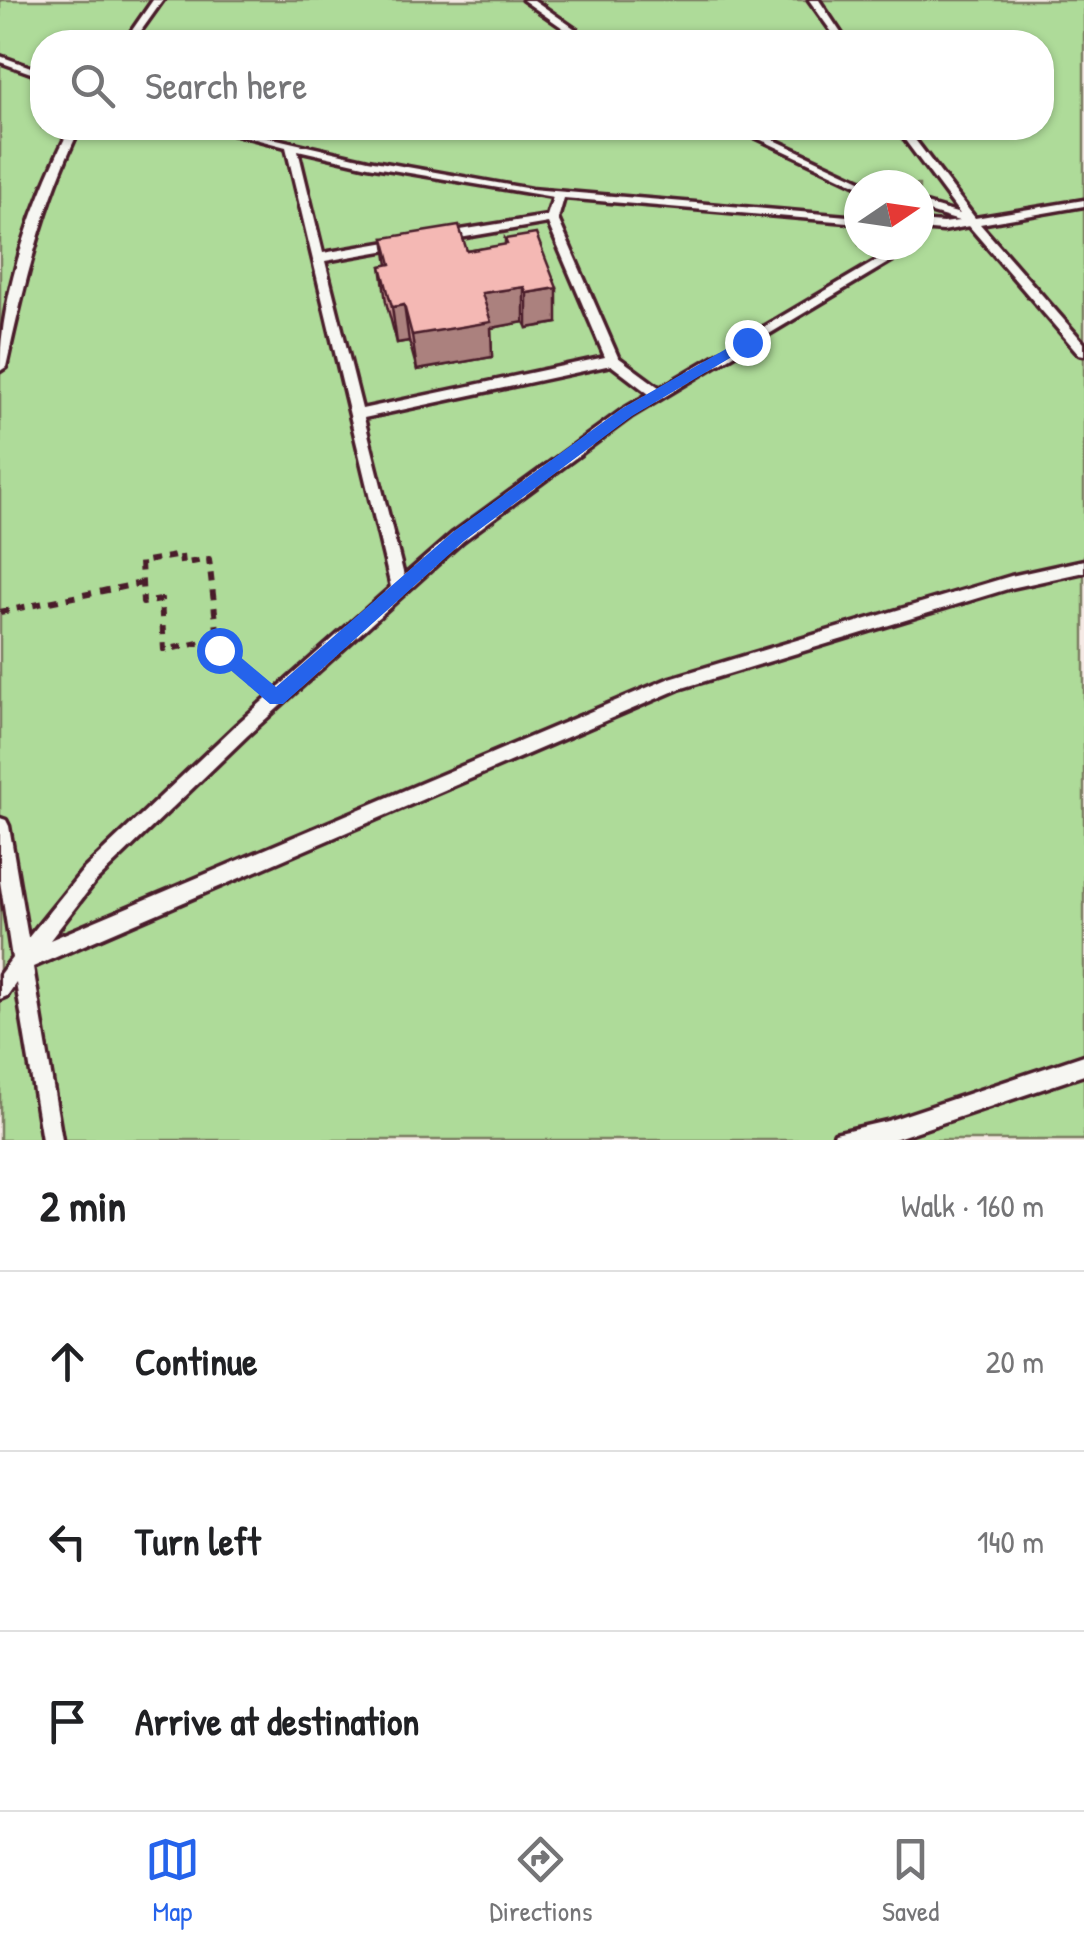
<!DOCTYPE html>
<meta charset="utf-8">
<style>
body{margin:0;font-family:"Patrick Hand",sans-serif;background:#f6f6f6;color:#202124}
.compass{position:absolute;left:844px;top:170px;width:90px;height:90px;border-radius:50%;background:#fff;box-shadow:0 2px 8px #0004;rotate:77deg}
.stop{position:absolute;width:30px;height:30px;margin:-22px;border:8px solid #2563eb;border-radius:50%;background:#fff}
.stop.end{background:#2563eb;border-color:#fff;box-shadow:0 2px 10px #0008}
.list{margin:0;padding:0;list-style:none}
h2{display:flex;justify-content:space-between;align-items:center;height:130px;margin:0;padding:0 40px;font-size:42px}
h2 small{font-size:32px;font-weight:400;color:#757577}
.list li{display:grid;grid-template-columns:65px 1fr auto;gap:30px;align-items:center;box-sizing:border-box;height:180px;padding:0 40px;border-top:2px solid #e0e0e0}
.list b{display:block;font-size:38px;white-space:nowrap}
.list em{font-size:32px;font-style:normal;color:#757577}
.icon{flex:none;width:55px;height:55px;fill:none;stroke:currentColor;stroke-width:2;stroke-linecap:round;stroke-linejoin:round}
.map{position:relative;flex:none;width:1084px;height:1140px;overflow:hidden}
.search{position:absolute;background:#fff;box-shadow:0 2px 8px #0004;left:30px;right:30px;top:30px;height:110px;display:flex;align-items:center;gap:25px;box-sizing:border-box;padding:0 35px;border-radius:40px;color:#757577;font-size:38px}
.sheet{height:670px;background:#fff}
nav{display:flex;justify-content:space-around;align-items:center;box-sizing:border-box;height:140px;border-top:2px solid #e0e0e0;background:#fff;font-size:28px;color:#757577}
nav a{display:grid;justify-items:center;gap:5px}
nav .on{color:#2563eb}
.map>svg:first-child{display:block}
.green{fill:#aedb99;stroke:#7c7d62;stroke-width:2.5;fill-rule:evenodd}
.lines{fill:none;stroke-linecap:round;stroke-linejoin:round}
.service-casing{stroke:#4a1f2b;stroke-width:7}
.path-far1{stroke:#4a1f2b;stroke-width:6;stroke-dasharray:9 8;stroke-linecap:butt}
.path{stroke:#4a1f2b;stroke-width:8;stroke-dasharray:12 9;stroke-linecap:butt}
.service{fill:#f6f6f2;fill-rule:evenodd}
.wall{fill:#d29e9b;stroke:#4a1f2b;stroke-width:2.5}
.shaded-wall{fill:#ab817e;stroke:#4a1f2b;stroke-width:2.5}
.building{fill:#f4b8b4;stroke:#4a1f2b;stroke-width:2.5}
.route{fill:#2563eb}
</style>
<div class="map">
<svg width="1084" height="1140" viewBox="0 0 1084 1140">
<rect width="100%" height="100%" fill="#f6eae6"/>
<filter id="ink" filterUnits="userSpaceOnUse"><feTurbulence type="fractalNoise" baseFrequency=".01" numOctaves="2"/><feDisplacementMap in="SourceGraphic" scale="20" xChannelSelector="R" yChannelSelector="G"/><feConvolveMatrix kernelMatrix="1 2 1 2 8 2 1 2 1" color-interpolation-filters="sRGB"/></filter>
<g filter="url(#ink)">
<path class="green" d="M0 0H1084V1140H0ZM42 42H1042V128H42ZM859 185H919V245H859Z"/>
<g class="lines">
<defs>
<path id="service" d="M153 0H163L133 42H124Z
M523 0H534L594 42H583Z
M809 0H819L847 42H839Z
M0 56 42 71V77L0 62Z
M70 128H80C43 204 24 285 6 367L0 371C0 293 35 198 70 128Z
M213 128H229L368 160 531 189 859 217V223L564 198 558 219 618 357 660 388 903 245H918L632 416 463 541 248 735 95 882 50 940 670 678 1011 576 1084 560V572L1011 588 679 689 33 967 62 1140H42L16 983 7 996 0 999V974L12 958 0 881V818L6 820 9 826 28 938 83 870 236 725 391 587 286 147ZM298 150 368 166 553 197 547 216 442 233 436 237 442 241 548 223 605 357 362 409 325 261 405 247 411 243 405 239 323 253ZM611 365 649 394 622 410 453 533 404 576 364 418Z
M736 128H749L871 185 859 186Z
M896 128H906L975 218 1084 200V206L980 224 1084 343V355L1079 354 969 226 943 231 919 229V221L943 223 959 221 919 209V202L960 214Z
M1084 1055V1075L891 1140H832L835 1133 887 1121Z"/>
</defs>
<use href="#service" class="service-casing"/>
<path class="path-far1" d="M181 555 182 564 209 559 218 639 164 650 161 600 143 603 141 562Z
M0 612 142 583
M218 639 219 649 226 655"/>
<path class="path" d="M223 653 259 685"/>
<use href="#service" class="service"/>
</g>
<path class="wall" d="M384 238 467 251 505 245V239L557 323 527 328 524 322 491 328 492 357 417 370 409 341 397 343 386 302 381 266 388 265Z"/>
<path class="shaded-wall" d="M524 287V322L491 328 492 357 417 370 412 335 482 293Z
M557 288V323L527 328V293Z
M404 305 409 341 397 343 392 307Z"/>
<path class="building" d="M459 226 467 251 507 244 505 239 536 234 557 288 527 293 524 287 482 293 491 322 412 335 404 305 392 307 381 266 391 264 384 238Z"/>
</g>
<path class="route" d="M747 337 754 342 752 345 632 416 464 541 283 704H270L213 655V644H225L276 687 453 532 621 409Z"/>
</svg>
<svg class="compass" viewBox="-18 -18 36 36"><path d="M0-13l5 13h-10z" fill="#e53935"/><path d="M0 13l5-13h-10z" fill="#757577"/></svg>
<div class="stop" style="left:219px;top:650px"></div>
<div class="stop end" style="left:747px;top:342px"></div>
<div class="search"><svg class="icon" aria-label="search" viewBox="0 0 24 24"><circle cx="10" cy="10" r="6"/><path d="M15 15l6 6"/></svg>Search here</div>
</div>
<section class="sheet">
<h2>2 min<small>Walk · 160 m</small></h2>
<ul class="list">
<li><svg class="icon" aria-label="ahead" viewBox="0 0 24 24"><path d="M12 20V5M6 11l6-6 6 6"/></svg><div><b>Continue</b></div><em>20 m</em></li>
<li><svg class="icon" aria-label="left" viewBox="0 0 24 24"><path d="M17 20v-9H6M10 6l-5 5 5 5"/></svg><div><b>Turn left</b></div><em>140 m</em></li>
<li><svg class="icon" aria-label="arrive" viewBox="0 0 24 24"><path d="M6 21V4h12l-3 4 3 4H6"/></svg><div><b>Arrive at destination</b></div></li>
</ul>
</section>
<nav>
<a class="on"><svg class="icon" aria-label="map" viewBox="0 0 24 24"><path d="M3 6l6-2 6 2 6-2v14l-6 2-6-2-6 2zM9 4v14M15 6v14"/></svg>Map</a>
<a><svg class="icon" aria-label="directions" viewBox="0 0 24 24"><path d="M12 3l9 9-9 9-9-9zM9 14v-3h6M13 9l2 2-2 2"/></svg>Directions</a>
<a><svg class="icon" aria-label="saved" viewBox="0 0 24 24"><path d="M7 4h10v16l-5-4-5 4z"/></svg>Saved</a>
</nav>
